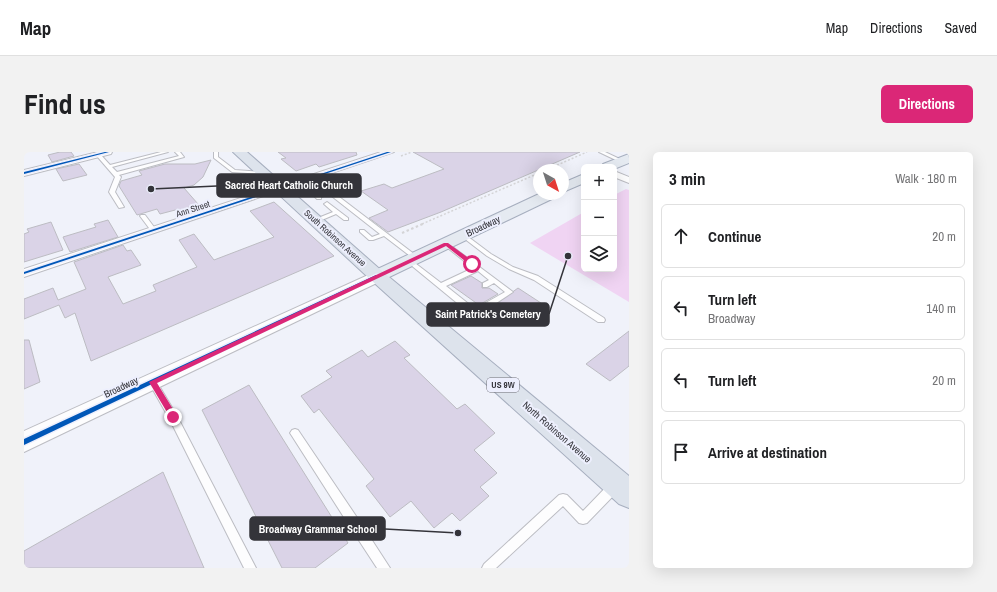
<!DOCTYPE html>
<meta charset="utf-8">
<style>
body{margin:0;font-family:"Archivo Narrow",sans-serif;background:#f2f2f2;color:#202124}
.controls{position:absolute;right:12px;top:12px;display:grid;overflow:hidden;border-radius:6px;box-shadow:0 4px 16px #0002}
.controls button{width:36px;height:36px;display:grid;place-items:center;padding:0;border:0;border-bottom:1px solid #e0e0e0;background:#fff;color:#202124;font:20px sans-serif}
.compass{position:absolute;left:509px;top:12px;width:36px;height:36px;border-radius:50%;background:#fff;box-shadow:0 4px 16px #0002;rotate:141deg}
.stop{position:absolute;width:12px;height:12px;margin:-9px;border:3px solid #db2777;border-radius:50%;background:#fff}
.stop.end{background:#db2777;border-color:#fff;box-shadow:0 1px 4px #0008}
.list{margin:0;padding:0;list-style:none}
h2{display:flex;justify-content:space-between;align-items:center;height:52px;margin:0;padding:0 16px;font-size:17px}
h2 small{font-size:13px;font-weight:400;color:#757577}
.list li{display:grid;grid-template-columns:26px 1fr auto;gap:12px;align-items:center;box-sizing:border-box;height:64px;margin:0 8px 8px;padding:0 8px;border:1px solid #e0e0e0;border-radius:6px}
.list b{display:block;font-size:15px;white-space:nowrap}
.list p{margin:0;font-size:13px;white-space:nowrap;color:#757577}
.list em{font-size:13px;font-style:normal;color:#757577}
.icon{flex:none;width:22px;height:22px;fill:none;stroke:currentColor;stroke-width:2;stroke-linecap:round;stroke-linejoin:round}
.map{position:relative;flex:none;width:605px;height:416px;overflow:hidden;border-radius:6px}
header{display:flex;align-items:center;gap:24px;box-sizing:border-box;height:56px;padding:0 20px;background:#fff;border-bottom:1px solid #e0e0e0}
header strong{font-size:19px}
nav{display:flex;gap:22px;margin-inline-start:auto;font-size:14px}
.intro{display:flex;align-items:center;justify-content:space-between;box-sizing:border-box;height:96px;padding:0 24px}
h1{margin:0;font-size:28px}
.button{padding:10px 18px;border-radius:6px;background:#db2777;color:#fff;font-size:14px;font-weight:700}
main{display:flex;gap:24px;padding:0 24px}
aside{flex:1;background:#fff;border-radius:6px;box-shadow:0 4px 16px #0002}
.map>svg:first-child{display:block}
.green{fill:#f0d4f3}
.building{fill:#dad3e7;stroke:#bcbcc2}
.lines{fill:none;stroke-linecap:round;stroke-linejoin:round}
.service-casing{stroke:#bcbdc3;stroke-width:2}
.minor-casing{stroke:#bcbdc3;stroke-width:2}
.tertiary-casing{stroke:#bcbdc3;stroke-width:2}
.primary-casing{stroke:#a7afbf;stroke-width:2}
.trunk-casing{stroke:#a7afbf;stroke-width:2}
.path-far1{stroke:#d4d4d6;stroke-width:1.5;stroke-dasharray:2 2;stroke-linecap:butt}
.path{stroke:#d4d4d6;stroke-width:2;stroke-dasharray:2.5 2.5;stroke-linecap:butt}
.service{fill:#fdfdfe;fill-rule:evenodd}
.minor{fill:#fdfdfe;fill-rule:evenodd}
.tertiary{fill:#fdfdfe;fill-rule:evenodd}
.primary{fill:#e5eaf1;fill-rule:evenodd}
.trunk{fill:#dde3ec;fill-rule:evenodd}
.cycleway-casing{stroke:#edeffd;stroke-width:3}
.cycleway{fill:#0057b8;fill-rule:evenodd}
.route{fill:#db2777}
.labels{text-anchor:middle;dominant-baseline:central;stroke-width:4;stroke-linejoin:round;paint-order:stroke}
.far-street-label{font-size:9px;fill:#34343a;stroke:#edeffd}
.shield{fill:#edeffd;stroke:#6c6c74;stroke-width:1}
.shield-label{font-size:9px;font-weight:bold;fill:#34343a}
.street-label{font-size:10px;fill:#34343a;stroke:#edeffd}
.leader{fill:none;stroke:#34343a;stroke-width:1.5}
.callout-dot{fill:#34343a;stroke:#edeffd;stroke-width:1.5}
.callout{fill:#34343a;stroke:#34343a;stroke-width:1.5}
.callout-label{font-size:11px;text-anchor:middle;font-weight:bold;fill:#fff}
</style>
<header>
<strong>Map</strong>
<nav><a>Map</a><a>Directions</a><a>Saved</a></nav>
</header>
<div class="intro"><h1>Find us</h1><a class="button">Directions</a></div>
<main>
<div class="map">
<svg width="605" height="416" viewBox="0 0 605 416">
<rect width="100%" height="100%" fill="#f0f2fa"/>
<path class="green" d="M602 37 605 38V150L506 91 560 60V117H590V43Z"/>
<path class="building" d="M36 0H47L50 4 28 10 24 3Z
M254 0H332L333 3 295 15 292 12 272 19 257 7 262 6Z
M389 0H556L417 60 364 80 345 66 364 58 337 39 360 32 368 36 420 17Z
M187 8 179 25 170 33 160 36 174 52 156 58 155 57 136 62 133 57 113 63 95 34 97 29 118 23 115 19 141 12H171Z
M55 12 63 23 39 29 32 17Z
M250 50 310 104 67 209 51 161 41 166 35 153 0 167V147L29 136 34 148 62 137 50 110 99 93 103 99 107 98 117 113 84 125 99 152 132 139 129 133 173 115 155 88 170 82 190 108 250 85 226 59Z
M84 68 94 85 46 100 39 85 72 75 70 72Z
M27 70 39 98 0 110V82L5 80 3 77Z
M447 124 458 131V136H465L474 142 455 153 427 133Z
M494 136 517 151 489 170 468 155Z
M605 179V214L586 229 562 212Z
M0 188H5L16 230 0 237Z
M371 189 386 203 380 206 433 257 441 252 471 281 450 298 473 321 456 335 465 344 436 369 428 361 410 376 387 349 366 365 342 334 350 327 295 257 290 261 277 244 308 225 302 219 338 198 344 205Z
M225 233 324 391 291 416H258L178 258Z
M139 320 180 416H0V399Z"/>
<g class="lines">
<defs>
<path id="service" d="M137 0H144L88 15 93 20 155 4 151 0H156L160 5 95 23 97 25 91 40 100 55 95 56 85 40 91 25 72 3V2H76L86 13Z
M190 0H194V5L211 18 238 20 240 21 238 22 208 20 190 6Z
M575 0H581L600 9 596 10Z
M285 25H289L394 105V107H390L360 84 349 88H345L336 80V78H340L348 85 356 82 305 42 297 45V47H293L290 44 291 43 301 39 285 27Z
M303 50 324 66V68H320L312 62 293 70H289V68L309 60 300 52Z
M117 63H121L133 79 132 80H128L116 64Z
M439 81 467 102 489 115 514 124 580 166 581 168 580 170H574L510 128 485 117 463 104 437 84V82Z
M422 90 489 140 454 163H448L443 158 410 177 407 176 406 174 407 172 438 155 382 109 385 107 387 108 417 131 449 116 420 93V91ZM454 119 465 128 459 131V135H463L470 131 481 140 451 157 422 134Z
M128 226 131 227 152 262 232 416H220L146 268 124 229 125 227Z
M271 277 274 278 338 373 339 378 342 379 366 416H353L334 387 333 382 330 381 268 284 266 281 268 278Z
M591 329 595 330 596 334 595 338 563 371 559 372 555 371 539 354 472 416H458L460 412 535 343 539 342 543 343 559 359 587 330Z"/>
<path id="minor" d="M74 0H88L87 2 0 24V18Z
M357 0H370L0 125V117Z
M590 19 605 25V31L590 25Z"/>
<path id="tertiary" d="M353 119 359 120 361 124 359 128 0 300V279Z"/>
<path id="primary" d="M605 2V11L590 17V15H577L579 12Z
M560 22V31L539 40V31Z
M515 42H534L532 45 359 128 353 130 347 128 344 124 347 120Z"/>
<path id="trunk" d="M209 0H223L359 120 605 324V356L595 352 347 128Z"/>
</defs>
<use href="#service" class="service-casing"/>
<use href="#minor" class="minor-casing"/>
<use href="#tertiary" class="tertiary-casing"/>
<use href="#primary" class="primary-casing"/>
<use href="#trunk" class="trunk-casing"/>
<path class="path-far1" d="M377 4 388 0
M522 18 563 0
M398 72 515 21"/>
<path class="path" d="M378 81 401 71"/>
<use href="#service" class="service"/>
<use href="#minor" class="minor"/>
<use href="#tertiary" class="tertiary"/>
<use href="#primary" class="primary"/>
<use href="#trunk" class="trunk"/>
<defs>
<path id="cycleway" d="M81 0H85L0 22V20Z
M363 0H367L0 122V120Z
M352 123H354L355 124 0 293V287Z"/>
</defs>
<use href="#cycleway" class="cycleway-casing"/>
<use href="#cycleway" class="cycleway"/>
</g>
<path class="route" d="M420 91H424L450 110V113H446L422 94 133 231 152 262V267H147L125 230Z"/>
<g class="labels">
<g class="far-street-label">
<text transform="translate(169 57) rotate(-18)">Ann Street</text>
<text transform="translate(311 86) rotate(42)">South Robinson Avenue</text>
</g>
<rect class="shield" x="463" y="226" width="32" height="14" rx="3"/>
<g class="shield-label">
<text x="479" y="233">US 9W</text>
</g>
<g class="street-label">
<text transform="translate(459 74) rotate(-25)">Broadway</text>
<text transform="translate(97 235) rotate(-25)">Broadway</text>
<text transform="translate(533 280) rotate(41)">North Robinson Avenue</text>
</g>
</g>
<path class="leader" d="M127 37L193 34M544 104L525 162M434 381L361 377"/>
<g class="callout-dot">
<circle cx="127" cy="37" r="4"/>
<circle cx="544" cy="104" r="4"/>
<circle cx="434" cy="381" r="4"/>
</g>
<g class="callout">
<rect x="193" y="22" width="144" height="23" rx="4"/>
<rect x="403" y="151" width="122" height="23" rx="4"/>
<rect x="226" y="365" width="135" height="23" rx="4"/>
</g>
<g class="callout-label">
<text x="265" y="37">Sacred Heart Catholic Church</text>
<text x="464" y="166">Saint Patrick's Cemetery</text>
<text x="294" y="381">Broadway Grammar School</text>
</g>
</svg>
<div class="controls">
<button>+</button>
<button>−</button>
<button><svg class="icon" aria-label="layers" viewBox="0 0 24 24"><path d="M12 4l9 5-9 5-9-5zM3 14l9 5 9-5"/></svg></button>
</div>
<svg class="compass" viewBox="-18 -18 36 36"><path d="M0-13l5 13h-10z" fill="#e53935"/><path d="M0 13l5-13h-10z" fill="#757577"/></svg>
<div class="stop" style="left:448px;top:112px"></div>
<div class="stop end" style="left:149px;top:265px"></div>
</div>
<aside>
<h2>3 min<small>Walk · 180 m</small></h2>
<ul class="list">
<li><svg class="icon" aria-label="ahead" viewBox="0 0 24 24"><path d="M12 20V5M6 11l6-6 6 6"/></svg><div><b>Continue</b></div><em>20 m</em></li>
<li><svg class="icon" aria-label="left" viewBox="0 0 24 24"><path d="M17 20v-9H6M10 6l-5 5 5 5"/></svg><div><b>Turn left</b><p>Broadway</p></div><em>140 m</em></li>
<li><svg class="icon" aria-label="left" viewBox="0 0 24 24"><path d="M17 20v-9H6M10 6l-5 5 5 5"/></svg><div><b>Turn left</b></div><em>20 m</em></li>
<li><svg class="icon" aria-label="arrive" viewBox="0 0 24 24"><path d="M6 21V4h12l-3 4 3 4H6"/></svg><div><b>Arrive at destination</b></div></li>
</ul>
</aside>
</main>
